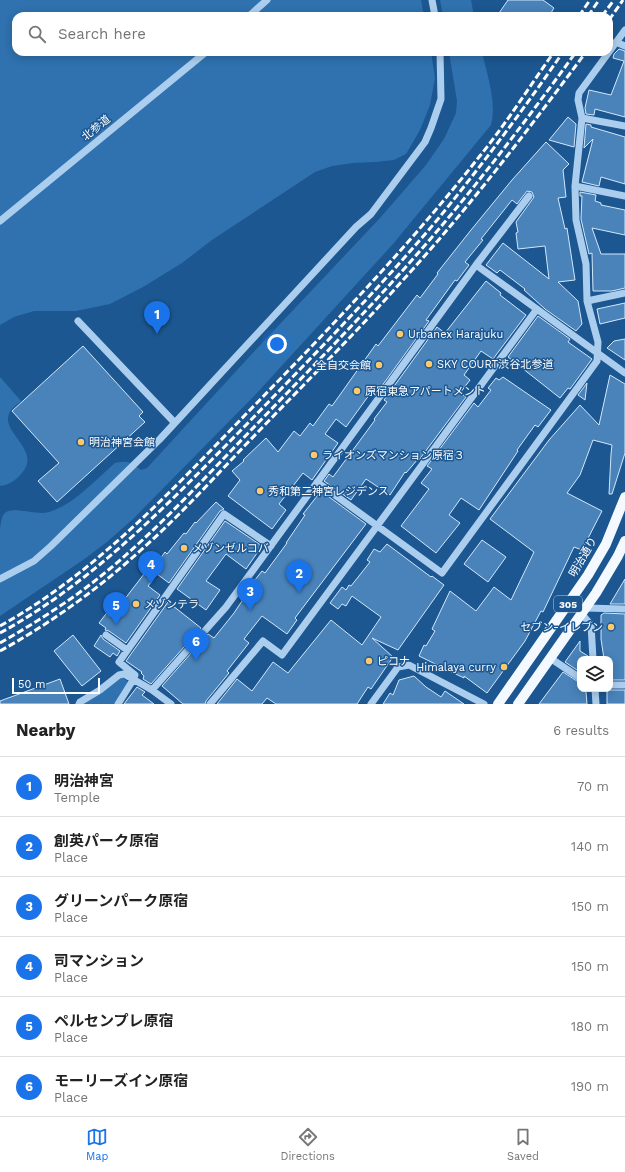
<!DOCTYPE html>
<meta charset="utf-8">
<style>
body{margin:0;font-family:"Work Sans","Noto Sans JP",sans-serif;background:#f6f6f6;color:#222}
.controls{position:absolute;right:12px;bottom:12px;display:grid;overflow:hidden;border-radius:8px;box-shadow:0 2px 10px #0003}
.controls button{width:36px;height:36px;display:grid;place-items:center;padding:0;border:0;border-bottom:1px solid #e0e0e0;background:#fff;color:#222;font:20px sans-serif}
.scale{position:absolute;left:12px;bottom:10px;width:88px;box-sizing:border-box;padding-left:4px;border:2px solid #fff;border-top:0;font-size:11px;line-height:14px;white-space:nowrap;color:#fff;-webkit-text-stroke:3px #1c5791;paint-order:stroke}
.you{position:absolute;left:277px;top:344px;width:14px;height:14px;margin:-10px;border:3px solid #fff;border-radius:50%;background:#1a73e8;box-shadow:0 0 0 6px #1a73e833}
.badge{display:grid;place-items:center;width:26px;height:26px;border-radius:50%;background:#1a73e8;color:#fff;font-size:13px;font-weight:700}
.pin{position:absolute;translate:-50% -33px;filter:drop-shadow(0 1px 2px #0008)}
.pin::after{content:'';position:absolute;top:21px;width:14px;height:12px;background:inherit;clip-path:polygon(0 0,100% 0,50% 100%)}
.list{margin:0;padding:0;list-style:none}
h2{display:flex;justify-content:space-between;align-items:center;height:52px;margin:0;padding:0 16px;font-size:17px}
h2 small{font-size:13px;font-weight:400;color:#767676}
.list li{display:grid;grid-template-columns:26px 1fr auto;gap:12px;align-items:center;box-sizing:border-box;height:60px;padding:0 16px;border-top:1px solid #e0e0e0}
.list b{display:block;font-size:15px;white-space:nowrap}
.list p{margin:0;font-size:13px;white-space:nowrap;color:#767676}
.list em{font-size:13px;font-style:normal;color:#767676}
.icon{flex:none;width:22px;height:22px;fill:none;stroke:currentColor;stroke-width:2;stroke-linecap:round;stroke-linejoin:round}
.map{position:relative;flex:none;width:625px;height:704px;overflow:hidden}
.search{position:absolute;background:#fff;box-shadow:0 2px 10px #0003;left:12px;right:12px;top:12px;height:44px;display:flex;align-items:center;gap:10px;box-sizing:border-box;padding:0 14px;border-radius:12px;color:#767676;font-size:15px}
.sheet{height:412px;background:#fff}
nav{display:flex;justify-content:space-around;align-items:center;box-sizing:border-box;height:56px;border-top:1px solid #e0e0e0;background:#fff;font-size:11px;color:#767676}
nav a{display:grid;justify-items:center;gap:2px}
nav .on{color:#1a73e8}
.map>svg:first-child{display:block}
.green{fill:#2f72af}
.building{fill:#4983ba;stroke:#d2e7fa}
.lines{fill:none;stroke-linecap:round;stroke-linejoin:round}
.minor{stroke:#acceee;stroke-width:7}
.major{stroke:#f3f9ff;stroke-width:10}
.rail{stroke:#fff;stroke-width:3;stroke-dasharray:7 3;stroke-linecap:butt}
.poi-dot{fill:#fec96a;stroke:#1c5791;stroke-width:1.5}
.labels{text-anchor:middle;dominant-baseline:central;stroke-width:3;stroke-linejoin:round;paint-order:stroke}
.shield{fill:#1c5791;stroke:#bbcdde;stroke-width:1}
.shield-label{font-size:10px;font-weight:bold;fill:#fff}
.street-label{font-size:11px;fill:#fff;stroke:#1c5791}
.poi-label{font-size:11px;fill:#fff;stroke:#1c5791;text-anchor:start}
</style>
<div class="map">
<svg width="625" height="704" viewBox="0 0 625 704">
<rect width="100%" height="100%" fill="#1c5791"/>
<path class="green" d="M0 0H421L424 16H16V52H431L435 78 430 105 420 130 406 154 394 160 375 162 353 163 332 166 315 172 212 240 182 263 143 287 110 304 76 311H34L14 317 0 325Z
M440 0H471L474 16H443Z
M449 52H482C487 75 497 102 491 125L393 244 256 394 133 519 107 542 83 560 0 616V528C1 524 1 518 4 514 11 505 36 516 49 512 75 504 95 480 115 463 128 460 131 462 141 470L147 468 263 342 380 218 426 165 444 139 456 113 457 101Z
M0 377 21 401C18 404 10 409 9 414 1 433 43 451 21 474 15 481 9 485 0 486Z
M121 678H123L128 682 114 704H83Z"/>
<path class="building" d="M508 0H543L554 8 549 16H497Z
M619 49 625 51V117L595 109 594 115 586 114 585 108 589 90 611 95 624 61 613 58 614 54Z
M568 117 576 124 574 147 549 140Z
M586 124 591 125V127L625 137V184L601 177 599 186 582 182 593 139 584 148Z
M546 142 569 164 563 170 566 197 558 198 565 229 567 228 575 280 558 282 578 301 582 324 576 331 545 309 524 290 525 289 500 270 497 273 486 265 503 243 549 279 545 246 518 249 516 233 518 232 516 222 534 197 532 192 527 191 517 204 512 200 481 239 483 240 465 262 469 265 457 281 455 280 426 320 429 321 376 394 372 391 346 427 336 419 325 434 338 443 312 480 303 473 279 504 286 510 272 529 228 496 240 480 232 471 244 461 243 460 266 438 278 452 294 431 300 436 310 423 313 426 329 404 332 406 376 344 378 346 417 295 420 298 438 274 437 273 471 230 512 180Z
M580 192 596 195 595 201 601 203V205L625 210V235L592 228 601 254H625V288L612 291H593L592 253 589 254 581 219 582 196H580Z
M486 281 501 293 500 295 526 315 493 359 481 351 464 375 470 380 460 393 466 397 419 460 418 459 406 473 405 472 390 495 366 479 351 500 324 481 329 474 333 477 375 420 374 419 387 402 384 400 437 327 445 333Z
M625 303V318L600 324 597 309Z
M538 316 570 339 568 342 592 359 570 389 568 388 560 398 508 357Z
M625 339V360L607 348 614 341Z
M83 346 143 412 139 416 145 422 57 502 38 481 59 463 12 411Z
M610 375 625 384V453L612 494H609L611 454 612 445 593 440 580 475 567 493 602 511 582 550 574 547 543 612 541 611 525 641 487 693 464 676V678L419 656 424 645 426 646 435 631 432 629 450 591 476 611 494 587 511 600 534 552 490 519 549 440 580 405 599 425Z
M503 377 551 410 538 427 535 425 517 450 518 451 479 510 461 498 449 515 460 523 436 553 401 526 429 489 421 483 432 469 427 466 474 403 478 407 491 390 488 388 496 378 499 380Z
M587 383 585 400 578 395Z
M321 491 366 524 295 618 297 620 287 634 262 616 244 639 249 643 227 671 229 673 206 701 205 704H183L162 686 208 634 214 638 234 613 252 586 251 585 262 571 265 573 287 543H286L305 515 303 514Z
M216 502 224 509 220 511 169 583 157 574 148 586 160 595 126 643 109 631 105 630 106 628 99 623 109 610 114 613 154 561 157 563 165 552 167 554 184 533 186 534 195 522 196 523Z
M225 521 262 546 246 569 226 554 206 581 220 590 206 610 177 589Z
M482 540 506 557 488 582 464 564Z
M387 544 431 577 432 576 444 585 398 650 372 638 393 657 371 689 368 687 357 704H276L267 698 262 704H217L237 679 252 691 273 662 288 673 331 620 362 645 381 617 352 596 346 606 342 604 338 609 330 603 342 587 346 590 349 585 351 586 370 562 367 560 374 549 380 552Z
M625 579V604H610Z
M168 602 201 628 151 684 143 679 144 676 141 673 142 672 126 661Z
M604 613 625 614V680H610V659H604L601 639V615Z
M73 635 101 671 82 686 54 651Z
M101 635 103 639 120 651 117 656 113 653 110 657 94 646Z
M580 641V651L588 656V659H580V672L565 662Z
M563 672 580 683V689H584L586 692 587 704H539Z
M414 676 426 687 441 697 445 691 464 704H383L390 693 393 695 399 680Z
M60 679 69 704H0V701Z
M137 687 145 692 142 695 154 704H124Z
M610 690H625V704H607V691Z"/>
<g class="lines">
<path class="minor" d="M432 0 435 16
M249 16 267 0
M616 42 625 46
M609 52 625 30
M582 118 625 126
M575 186 625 196
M0 221 206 52
M476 265 625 373
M587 301 625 293
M78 321 174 422
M317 482 442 573 597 361 598 342 587 301 586 264 576 220 575 186 582 118 578 100 579 93 609 52
M0 579 34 561 51 546 160 439 356 227 371 214 425 142 431 128 441 99 440 52
M585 608 625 609
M581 613 591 625 593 659
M106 635 127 650
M550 658 580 678
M610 685H625
M595 689 596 704
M152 690 226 607 476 265 529 196
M79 704 80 702 100 690 119 675 124 674 152 690 171 704
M118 704 133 680 135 675 119 662 224 514 271 546
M210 704 263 641 282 655 537 309
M371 704 398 667 409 665 484 704"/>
<path class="major" d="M498 704 588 575 606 544 625 497
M518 704 596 593 618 556 625 541"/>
<path class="rail" d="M579 16 590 0
M588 16 599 0
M602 16 614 0
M609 20 623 0
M0 626C97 572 172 490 249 411 329 329 408 247 479 157 506 124 529 87 554 52
M0 633C95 581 170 502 246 425 311 358 377 291 438 219 482 165 524 109 563 52
M0 643C35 623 70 601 101 576 157 531 206 476 256 425 320 359 384 294 444 223 490 168 534 110 576 52
M0 651C51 623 98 589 141 550 182 514 219 472 257 433 306 382 356 333 403 280 469 208 528 130 586 52"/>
</g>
<g class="poi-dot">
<circle cx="400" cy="334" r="4"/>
<circle cx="429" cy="364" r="4"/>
<circle cx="379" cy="365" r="4"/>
<circle cx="357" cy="391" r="4"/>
<circle cx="81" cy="442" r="4"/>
<circle cx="314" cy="455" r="4"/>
<circle cx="260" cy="491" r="4"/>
<circle cx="184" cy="548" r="4"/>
<circle cx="136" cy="604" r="4"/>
<circle cx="611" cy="627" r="4"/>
<circle cx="369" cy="661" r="4"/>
<circle cx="504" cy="667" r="4"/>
</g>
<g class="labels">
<rect class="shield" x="554" y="596" width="28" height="16" rx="3"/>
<g class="shield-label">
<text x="568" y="604">305</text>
</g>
<g class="street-label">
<text transform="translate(96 128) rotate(-39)">北参道</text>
<text transform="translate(583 557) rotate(-60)">明治通り</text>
</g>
<g class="poi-label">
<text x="408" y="334">Urbanex Harajuku</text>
<text x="437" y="364">SKY COURT渋谷北参道</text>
<text x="371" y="365" text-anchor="end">全自交会館</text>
<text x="365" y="391">原宿東急アパートメント</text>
<text x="89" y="442">明治神宮会館</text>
<text x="322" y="455">ライオンズマンション原宿３</text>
<text x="268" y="491">秀和第二神宮レジデンス</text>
<text x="192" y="548">メゾンゼルコバ</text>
<text x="144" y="604">メゾンテラ</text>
<text x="603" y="627" text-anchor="end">セブン-イレブン</text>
<text x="377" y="661">ピコナ</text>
<text x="496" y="667" text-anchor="end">Himalaya curry</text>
</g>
</g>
</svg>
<div class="controls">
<button><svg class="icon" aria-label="layers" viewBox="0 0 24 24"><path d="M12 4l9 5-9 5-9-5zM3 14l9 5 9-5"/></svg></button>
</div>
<div class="scale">50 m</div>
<div class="you"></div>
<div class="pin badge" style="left:157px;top:334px">1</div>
<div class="pin badge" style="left:299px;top:593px">2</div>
<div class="pin badge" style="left:250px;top:611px">3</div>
<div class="pin badge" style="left:151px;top:584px">4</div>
<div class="pin badge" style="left:116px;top:625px">5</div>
<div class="pin badge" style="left:196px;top:661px">6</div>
<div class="search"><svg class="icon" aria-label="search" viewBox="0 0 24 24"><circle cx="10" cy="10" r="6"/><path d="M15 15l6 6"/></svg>Search here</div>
</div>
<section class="sheet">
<h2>Nearby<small>6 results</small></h2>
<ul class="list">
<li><span class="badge">1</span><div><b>明治神宮</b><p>Temple</p></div><em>70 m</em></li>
<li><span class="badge">2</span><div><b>創英パーク原宿</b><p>Place</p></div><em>140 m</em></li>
<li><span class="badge">3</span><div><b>グリーンパーク原宿</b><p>Place</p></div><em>150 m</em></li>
<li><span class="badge">4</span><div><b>司マンション</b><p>Place</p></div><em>150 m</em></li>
<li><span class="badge">5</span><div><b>ペルセンプレ原宿</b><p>Place</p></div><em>180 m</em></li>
<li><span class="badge">6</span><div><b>モーリーズイン原宿</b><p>Place</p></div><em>190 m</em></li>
</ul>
</section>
<nav>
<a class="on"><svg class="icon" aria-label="map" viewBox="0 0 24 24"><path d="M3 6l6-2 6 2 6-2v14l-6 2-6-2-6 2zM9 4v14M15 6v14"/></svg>Map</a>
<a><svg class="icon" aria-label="directions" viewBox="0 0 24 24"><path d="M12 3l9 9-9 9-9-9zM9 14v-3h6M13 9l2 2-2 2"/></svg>Directions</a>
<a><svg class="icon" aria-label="saved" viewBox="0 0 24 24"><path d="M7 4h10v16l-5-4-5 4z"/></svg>Saved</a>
</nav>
